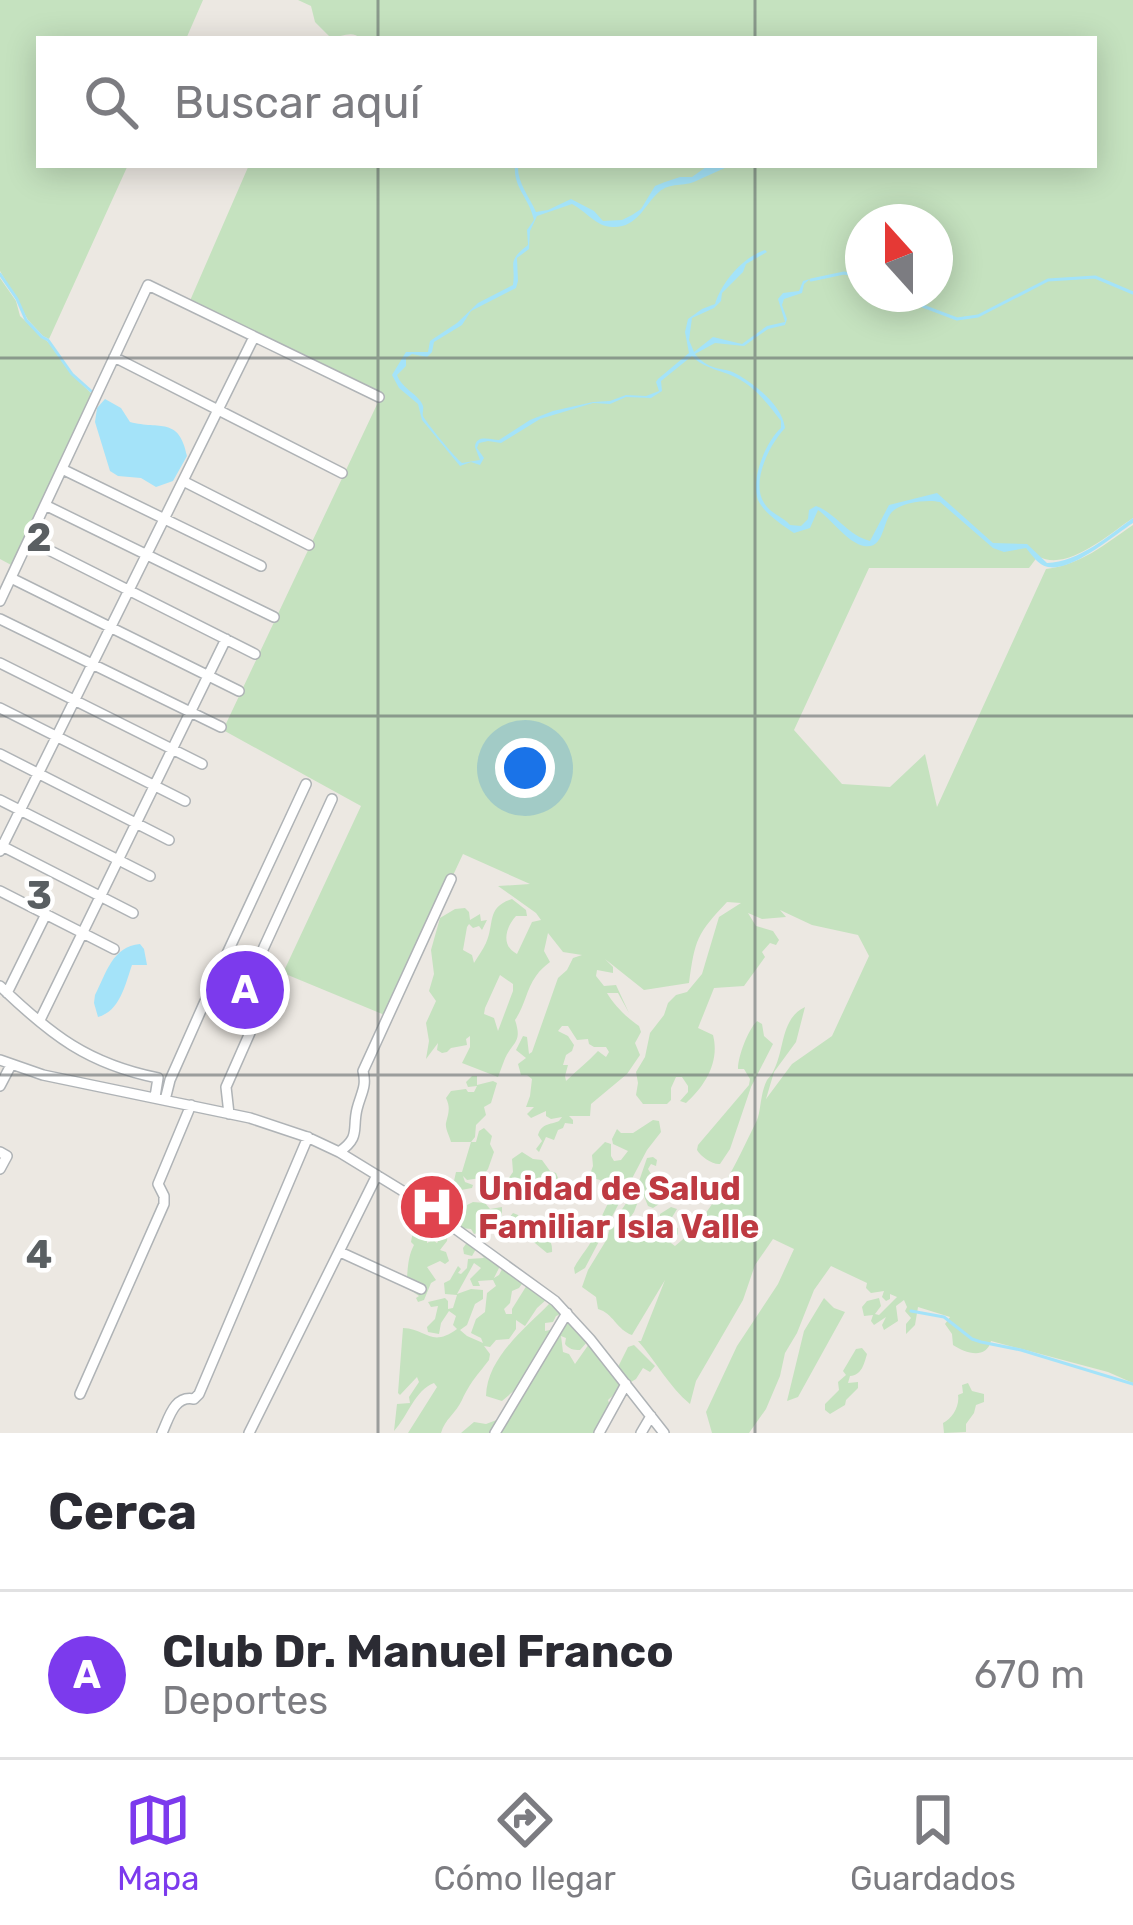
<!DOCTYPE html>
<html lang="es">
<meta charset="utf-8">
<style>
body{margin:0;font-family:Rubik,sans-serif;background:#f2f2f3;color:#2b2b33}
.compass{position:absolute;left:845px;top:204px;width:108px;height:108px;border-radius:50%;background:#fff;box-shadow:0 6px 30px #0003;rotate:339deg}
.you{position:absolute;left:525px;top:768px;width:42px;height:42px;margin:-30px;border:9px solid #fff;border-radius:50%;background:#1a73e8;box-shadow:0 0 0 18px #1a73e833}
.badge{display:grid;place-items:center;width:78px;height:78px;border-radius:50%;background:#7c3aed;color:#fff;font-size:39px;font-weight:700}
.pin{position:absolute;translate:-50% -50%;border:6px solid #fff;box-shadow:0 3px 12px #0006}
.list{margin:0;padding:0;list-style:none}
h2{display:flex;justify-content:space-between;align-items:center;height:156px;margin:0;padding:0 48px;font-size:51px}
h2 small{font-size:39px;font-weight:400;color:#7c7c81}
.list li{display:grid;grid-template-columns:78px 1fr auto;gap:36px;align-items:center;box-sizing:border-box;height:168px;padding:0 48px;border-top:3px solid #e1e1e2}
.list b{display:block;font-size:45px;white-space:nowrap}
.list p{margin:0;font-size:39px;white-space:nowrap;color:#7c7c81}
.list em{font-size:39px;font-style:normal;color:#7c7c81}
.icon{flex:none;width:66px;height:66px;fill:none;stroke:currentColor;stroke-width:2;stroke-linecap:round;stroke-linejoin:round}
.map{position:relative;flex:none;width:1133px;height:1433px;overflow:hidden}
.search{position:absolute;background:#fff;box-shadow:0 6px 30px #0003;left:36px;right:36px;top:36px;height:132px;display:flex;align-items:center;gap:30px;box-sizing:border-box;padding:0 42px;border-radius:0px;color:#7c7c81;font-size:45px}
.sheet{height:324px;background:#fff}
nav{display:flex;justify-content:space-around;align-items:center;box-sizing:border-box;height:168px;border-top:3px solid #e1e1e2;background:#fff;font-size:33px;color:#7c7c81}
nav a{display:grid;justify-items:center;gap:6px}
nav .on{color:#7c3aed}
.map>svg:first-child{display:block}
.green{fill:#c5e2bf;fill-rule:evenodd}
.water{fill:#a4e3f9}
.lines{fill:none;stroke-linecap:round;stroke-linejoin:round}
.stream{stroke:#a4e3f9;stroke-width:3}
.minor-casing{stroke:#afb3b6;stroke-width:12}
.minor{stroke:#fff;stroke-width:9}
.grid{fill:none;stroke:#5a5f62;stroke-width:3;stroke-opacity:0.55}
.labels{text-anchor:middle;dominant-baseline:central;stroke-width:9;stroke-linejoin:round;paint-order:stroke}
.health-label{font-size:33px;font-weight:bold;fill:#be3a42;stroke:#fff;text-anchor:start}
.grid-label{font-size:39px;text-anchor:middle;font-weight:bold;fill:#5a5f62;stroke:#fff;stroke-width:9;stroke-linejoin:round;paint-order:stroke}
</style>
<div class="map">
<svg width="1133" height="1433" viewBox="0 0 1133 1433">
<rect width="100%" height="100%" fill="#ece8e2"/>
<path class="green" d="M0 0H203L186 39H39V165H128L49 339 43 336 28 320 0 271Z
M298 0H1133V518C1109 534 1066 573 1038 556L1029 568H869L794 730 842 784 890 787 925 754 937 807 1046 569C1081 565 1105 544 1133 525V1383L1108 1372 991 1341C986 1360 965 1353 953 1345L952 1334 945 1324 950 1317 918 1307 915 1325 906 1334V1324L911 1318 905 1311 907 1307 904 1300 896 1306 898 1321 884 1330 882 1325 886 1317 874 1325 871 1321 873 1315 864 1316 862 1307 867 1301 879 1298 881 1306 875 1314 879 1315 897 1297 890 1294V1299L886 1301 882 1297 884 1291 871 1293 866 1288 867 1283 831 1266 814 1290 797 1333 785 1353 780 1376 766 1409 749 1433H712L706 1412 737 1346 778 1284 794 1249 773 1239 755 1265 743 1300 696 1381 690 1404C669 1387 656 1361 638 1341H641L665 1280 632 1335C617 1330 613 1313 598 1309L596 1297 582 1287 588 1270 607 1239 610 1227 637 1187 647 1158 653 1157 657 1160 656 1166 651 1164 648 1169 651 1174 657 1175 659 1181 677 1179 682 1182 683 1188H680L681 1193 676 1195 666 1193 664 1189 662 1202 653 1208 648 1206 642 1191 634 1212 627 1222 630 1226 647 1223 652 1233 660 1226V1214L671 1207 677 1209 668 1224 678 1228V1234L671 1243 675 1246C711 1219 737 1161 757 1120 761 1111 760 1094 767 1080 769 1077 772 1075 773 1072 785 1050 780 1019 805 1007L796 1042 774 1072 766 1099 792 1064 832 1036 869 956 858 935 812 925 780 910 786 917 762 919 748 913 756 926 773 931 779 940 776 945 770 943 762 952 765 957 744 986 714 988 698 1028 713 1035C720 1062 705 1086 686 1103L680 1101 688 1092V1086L682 1077H676L671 1088V1100L667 1104H643L636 1095 638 1083 636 1072 645 1057 650 1033 664 1015 668 1003 676 995 687 992 702 974 719 917 741 903 727 902C697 934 695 939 689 983L644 990 605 959 613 967V973L597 970 596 976 604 986 616 985 629 1013 618 993H607C614 1005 627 1018 639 1026L641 1032 635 1043 640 1055 627 1074 591 1104 590 1116H569L573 1120V1124L565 1123 563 1128 558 1130 554 1140 546 1137 539 1152 536 1149 542 1141 538 1135C542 1123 550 1125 559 1121L562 1117 551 1119 546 1116V1111L531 1118 527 1114 534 1107H526L530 1096 532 1079 527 1075H521L518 1064 526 1058 516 1050 523 1036 527 1037 529 1054 532 1052 558 978 567 970 573 958 582 955 563 952 548 933 544 951 550 962C545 966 540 970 536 976 526 990 525 1006 515 1020 523 1044 512 1041 504 1061 502 1066 500 1072 498 1077L462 1063 470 1047V1036L466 1039 467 1045 451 1048 447 1052 442 1053 437 1050 438 1043 426 1059 429 1041 426 1023 436 1001 429 991 434 974 431 950 440 918 455 909 465 908 469 912 470 920 480 914 481 921 487 920 482 930 479 926 473 928 469 924 467 927 463 950 472 955 474 963C478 956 483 950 486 943 495 923 486 907 512 899L526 910 527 916H516C505 928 501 946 517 954L532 922 541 920 536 913 498 886 530 884 463 854 387 1016 283 973 361 806 223 730 381 396 189 303 249 165H1094V39H361C352 29 341 38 330 37L315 22 311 6ZM863 222H935V294H863ZM500 975 513 984V991L498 1031 494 1018 484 1014 485 1008ZM562 1026H568L577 1040 588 1039 589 1044 594 1047H606L609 1052 606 1057 598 1051C588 1062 577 1070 566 1081L565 1076 568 1065H563L566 1055 572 1051 574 1045 568 1036 558 1031Z
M0 278 16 301 20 316 49 343 71 374 93 395 15 567 0 559Z
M240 959 272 973 249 1021 218 1006Z
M757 1021 762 1024 764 1036 773 1044 751 1087 730 1149 720 1164C713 1165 701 1157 697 1150L698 1145 749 1085 750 1079 744 1069H738C738 1056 748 1030 757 1021Z
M472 1076H477V1085L493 1081 497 1083 491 1103 484 1107 486 1115 476 1125 475 1137 471 1142H476L479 1131 484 1128 492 1136 490 1144 494 1152 488 1169 481 1178 467 1180 463 1176 465 1182 473 1185 472 1188 461 1190 454 1181 456 1172H462L471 1142H451C450 1137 445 1129 446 1123 448 1114 451 1108 446 1098L451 1091 466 1089 468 1092H474L477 1086 468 1087 466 1082Z
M653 1120 659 1121 661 1132 647 1150 585 1268 575 1274 574 1268C580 1256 591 1245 596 1232 602 1215 607 1202 619 1187V1182L603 1185 600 1180 589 1177 593 1166 592 1155 605 1142 611 1144V1156L614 1161 621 1160 628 1151 613 1144 612 1139 617 1129 621 1133H633Z
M522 1152 533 1159 542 1160 550 1171 556 1173 560 1183 553 1193 548 1195 547 1190H544L539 1197 523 1202H520L519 1194H513L515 1186 506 1182 513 1172 512 1159Z
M413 1200 432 1213 421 1229H434L439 1222 446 1224 432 1232 431 1236 425 1233 420 1235 427 1240V1243L433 1240 437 1243 447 1225 452 1228 448 1230 447 1241 440 1250 446 1252 449 1261 445 1264 440 1261 427 1267 436 1280 431 1283 424 1300 418 1302 416 1298 419 1296 406 1287C408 1272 407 1258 414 1245L411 1242 413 1231 419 1233 412 1225 422 1214 420 1208 412 1209Z
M473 1202 485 1203 490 1209 502 1207V1219L495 1231 490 1230 489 1225 482 1232 474 1234 471 1229 461 1228 456 1221 458 1213 466 1211 467 1205Z
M513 1213 518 1215 523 1228 531 1226 534 1231 539 1230C546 1238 553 1239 552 1252L547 1253 518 1229H509V1218Z
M468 1241 500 1266 494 1278 499 1275 503 1267 513 1271 516 1280 524 1281 519 1288 512 1291 510 1303 504 1309 506 1314H512V1309L527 1285 547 1299 537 1308 525 1326 516 1320V1329L509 1339 496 1340 490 1347 484 1346 490 1354 489 1360C476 1377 471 1381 462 1400 456 1413 445 1419 441 1433H408L437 1387 434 1383C415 1390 408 1416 394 1431L397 1404 410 1403 409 1397 419 1382 417 1377 400 1395 398 1393 403 1328C427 1329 431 1348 457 1329L453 1325 456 1316 449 1311 441 1323 439 1334 428 1332 427 1327 435 1319 438 1306 431 1307 428 1302 445 1298 448 1301V1309L453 1308 457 1295 445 1294 444 1283 450 1280 458 1266 461 1269 458 1273 461 1274 467 1268 468 1259 484 1258 476 1249 472 1256 464 1254 463 1248ZM474 1263 481 1268 470 1279 473 1286H480L478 1281 493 1280 496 1286 487 1293 485 1312 476 1319 471 1333 481 1338 483 1343 467 1336 460 1330 467 1325 475 1304 483 1299V1290L471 1289 457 1294Z
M824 1298 834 1308 845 1312 798 1397 787 1401 804 1331Z
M550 1303 563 1313 556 1316 553 1322 545 1323V1331L550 1330 567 1318 588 1341 580 1350C573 1350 569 1349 565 1344L566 1338 561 1336 563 1352 569 1354 575 1364 589 1344 620 1383 621 1388 608 1400 610 1406 596 1431 593 1433H461L474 1422 486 1424 502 1418 523 1383 502 1401 486 1396C487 1357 526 1328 550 1303Z
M634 1345 655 1366 650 1372 643 1368 636 1379 631 1382 618 1367 628 1347Z
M862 1348 867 1354C864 1364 862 1375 850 1376L848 1383 858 1382V1388L846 1400 845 1405 830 1414 825 1410V1404L839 1390 838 1382 846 1375 843 1371 856 1349Z
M968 1383 972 1391 984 1394V1402L976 1405 974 1413 966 1424V1432L944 1433 943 1423C952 1419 960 1406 958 1395L963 1393 962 1385Z"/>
<path class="water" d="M515 165H518C517 183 529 196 536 212L548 210 571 199 594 211 603 221 622 220 632 215 641 209 655 186 665 182 680 177H692L706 167 732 165C719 170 708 176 696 181 684 187 670 182 659 192 644 205 638 227 614 227 597 228 586 211 572 204L537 216 530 231 529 249 517 258 518 281 516 288 471 311 462 325 434 342 432 352 427 357 412 354 406 358V366L397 375C403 390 419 394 423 406 424 409 422 412 423 416 425 421 456 459 462 463L480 460 475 447C476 434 491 440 499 440L530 420 553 411 593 402 610 401 626 395 646 396 659 391 656 382 658 379 689 353 685 332 688 319 702 309 715 304C722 282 742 258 765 250L767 252 746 264 743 272 722 293 721 301 714 308 692 318 689 340 694 352 713 337 742 344 767 326 785 322 778 299 783 293 799 291 803 281 810 279 804 284 802 293 784 299 782 305 787 319 785 325 768 329 744 346 715 343 695 354C712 374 724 365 740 376 758 387 782 406 785 428 769 445 748 486 767 507 774 515 783 517 790 525L801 526 808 519 809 510 816 506C837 514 847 535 870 541L889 505 937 493 993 543 1027 544 1047 563C1079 562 1108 536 1133 518V523C1114 535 1072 572 1048 567 1038 565 1032 555 1026 548L1004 552 993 548 940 502C929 499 902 502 893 511 882 520 885 550 864 546 848 543 831 519 818 510L810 528 794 533C782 525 764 513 758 500 750 480 766 441 781 428V421C769 405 756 388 737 378 722 370 704 369 692 356L661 381 662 391 651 398 626 397 610 404 593 403 540 419 501 443 488 441 479 443 477 448 484 458 480 465 471 462 460 466 422 420 418 404 399 388 392 375 406 352H428L430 341 457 323 478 303 513 285C516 262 506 262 528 245L527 230 534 220C529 197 513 188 515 165Z
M105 399 121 408 130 422C160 430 179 416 187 456L173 481 156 487 141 478 118 476 110 471 95 422 97 408Z
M140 944 144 949 147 965H132C125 985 120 1011 98 1017L94 1003 95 995C107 972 112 947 140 944Z"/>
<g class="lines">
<path class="stream" d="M0 274 17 299 26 320 42 337 48 340 72 374 91 391
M811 280 844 273 863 277
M891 294 957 319 978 316 1048 280 1095 277 1133 293
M911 1311 944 1317 972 1339 981 1342 1021 1350 1133 1384"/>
<defs>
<path id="minor" d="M114 357 342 473
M62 469 261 566
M183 481 309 545
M45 505 274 617
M29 540 255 654
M11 578 239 691
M0 601 148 285 379 397
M0 619 221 727
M0 663 202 764
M0 708 185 801
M0 754 169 840
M0 800 150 876
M0 845 133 913
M0 851 254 337
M0 891 114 949
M0 986C51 1035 88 1064 158 1078L155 1097
M7 993 46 914
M40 1020 226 639
M0 1060 43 1075 250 1118 307 1137 339 1152 406 1193 555 1301 590 1339 664 1433
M0 1086 11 1065
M165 1100 170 1080 210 990 306 784
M229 1114 226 1087 275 976 274 971 259 963V958L332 799
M0 1152 7 1156 0 1169
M339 1152C361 1137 352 1129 357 1109 361 1093 367 1087 363 1071L451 879
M340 1252 421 1289
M80 1394 164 1204V1196L158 1184 191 1105
M162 1433C169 1418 174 1395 194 1399L199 1394 308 1137
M249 1433 377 1175
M495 1433 567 1313
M599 1433 626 1384
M641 1433 651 1416"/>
</defs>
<use href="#minor" class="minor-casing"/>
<use href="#minor" class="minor"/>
</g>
<path class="grid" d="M378 0V39M755 0V39M378 165V1433M755 165V1433M0 358H1133M0 716H1133M0 1075H1133"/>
<defs>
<symbol id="hospital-disc" viewBox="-11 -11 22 22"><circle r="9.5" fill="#e0444e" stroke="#fff"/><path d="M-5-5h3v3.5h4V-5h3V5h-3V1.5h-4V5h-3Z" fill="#fff"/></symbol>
</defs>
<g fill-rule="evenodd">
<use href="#hospital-disc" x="394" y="1169" width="76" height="76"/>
</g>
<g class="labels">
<g class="health-label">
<text x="478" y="1188">Unidad de Salud<tspan x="478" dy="38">Familiar Isla Valle</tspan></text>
</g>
</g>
<g class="grid-label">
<text x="39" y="551">2</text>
<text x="39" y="909">3</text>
<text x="39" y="1268">4</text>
</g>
</svg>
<svg class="compass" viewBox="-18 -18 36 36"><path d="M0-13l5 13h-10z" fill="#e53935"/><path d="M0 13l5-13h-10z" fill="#7c7c81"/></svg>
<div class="you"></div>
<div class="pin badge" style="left:245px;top:990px">A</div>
<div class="search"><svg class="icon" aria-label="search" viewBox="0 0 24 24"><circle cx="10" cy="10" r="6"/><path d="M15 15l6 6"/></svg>Buscar aquí</div>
</div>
<section class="sheet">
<h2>Cerca<small></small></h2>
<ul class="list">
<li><span class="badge">A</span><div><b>Club Dr. Manuel Franco</b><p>Deportes</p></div><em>670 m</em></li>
</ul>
</section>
<nav>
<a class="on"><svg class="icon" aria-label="map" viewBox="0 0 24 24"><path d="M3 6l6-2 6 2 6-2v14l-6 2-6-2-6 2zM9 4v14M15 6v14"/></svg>Mapa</a>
<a><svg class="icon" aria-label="directions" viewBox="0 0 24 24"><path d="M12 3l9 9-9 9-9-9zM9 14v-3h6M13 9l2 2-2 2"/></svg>Cómo llegar</a>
<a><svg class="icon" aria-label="saved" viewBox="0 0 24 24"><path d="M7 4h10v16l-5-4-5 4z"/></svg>Guardados</a>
</nav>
